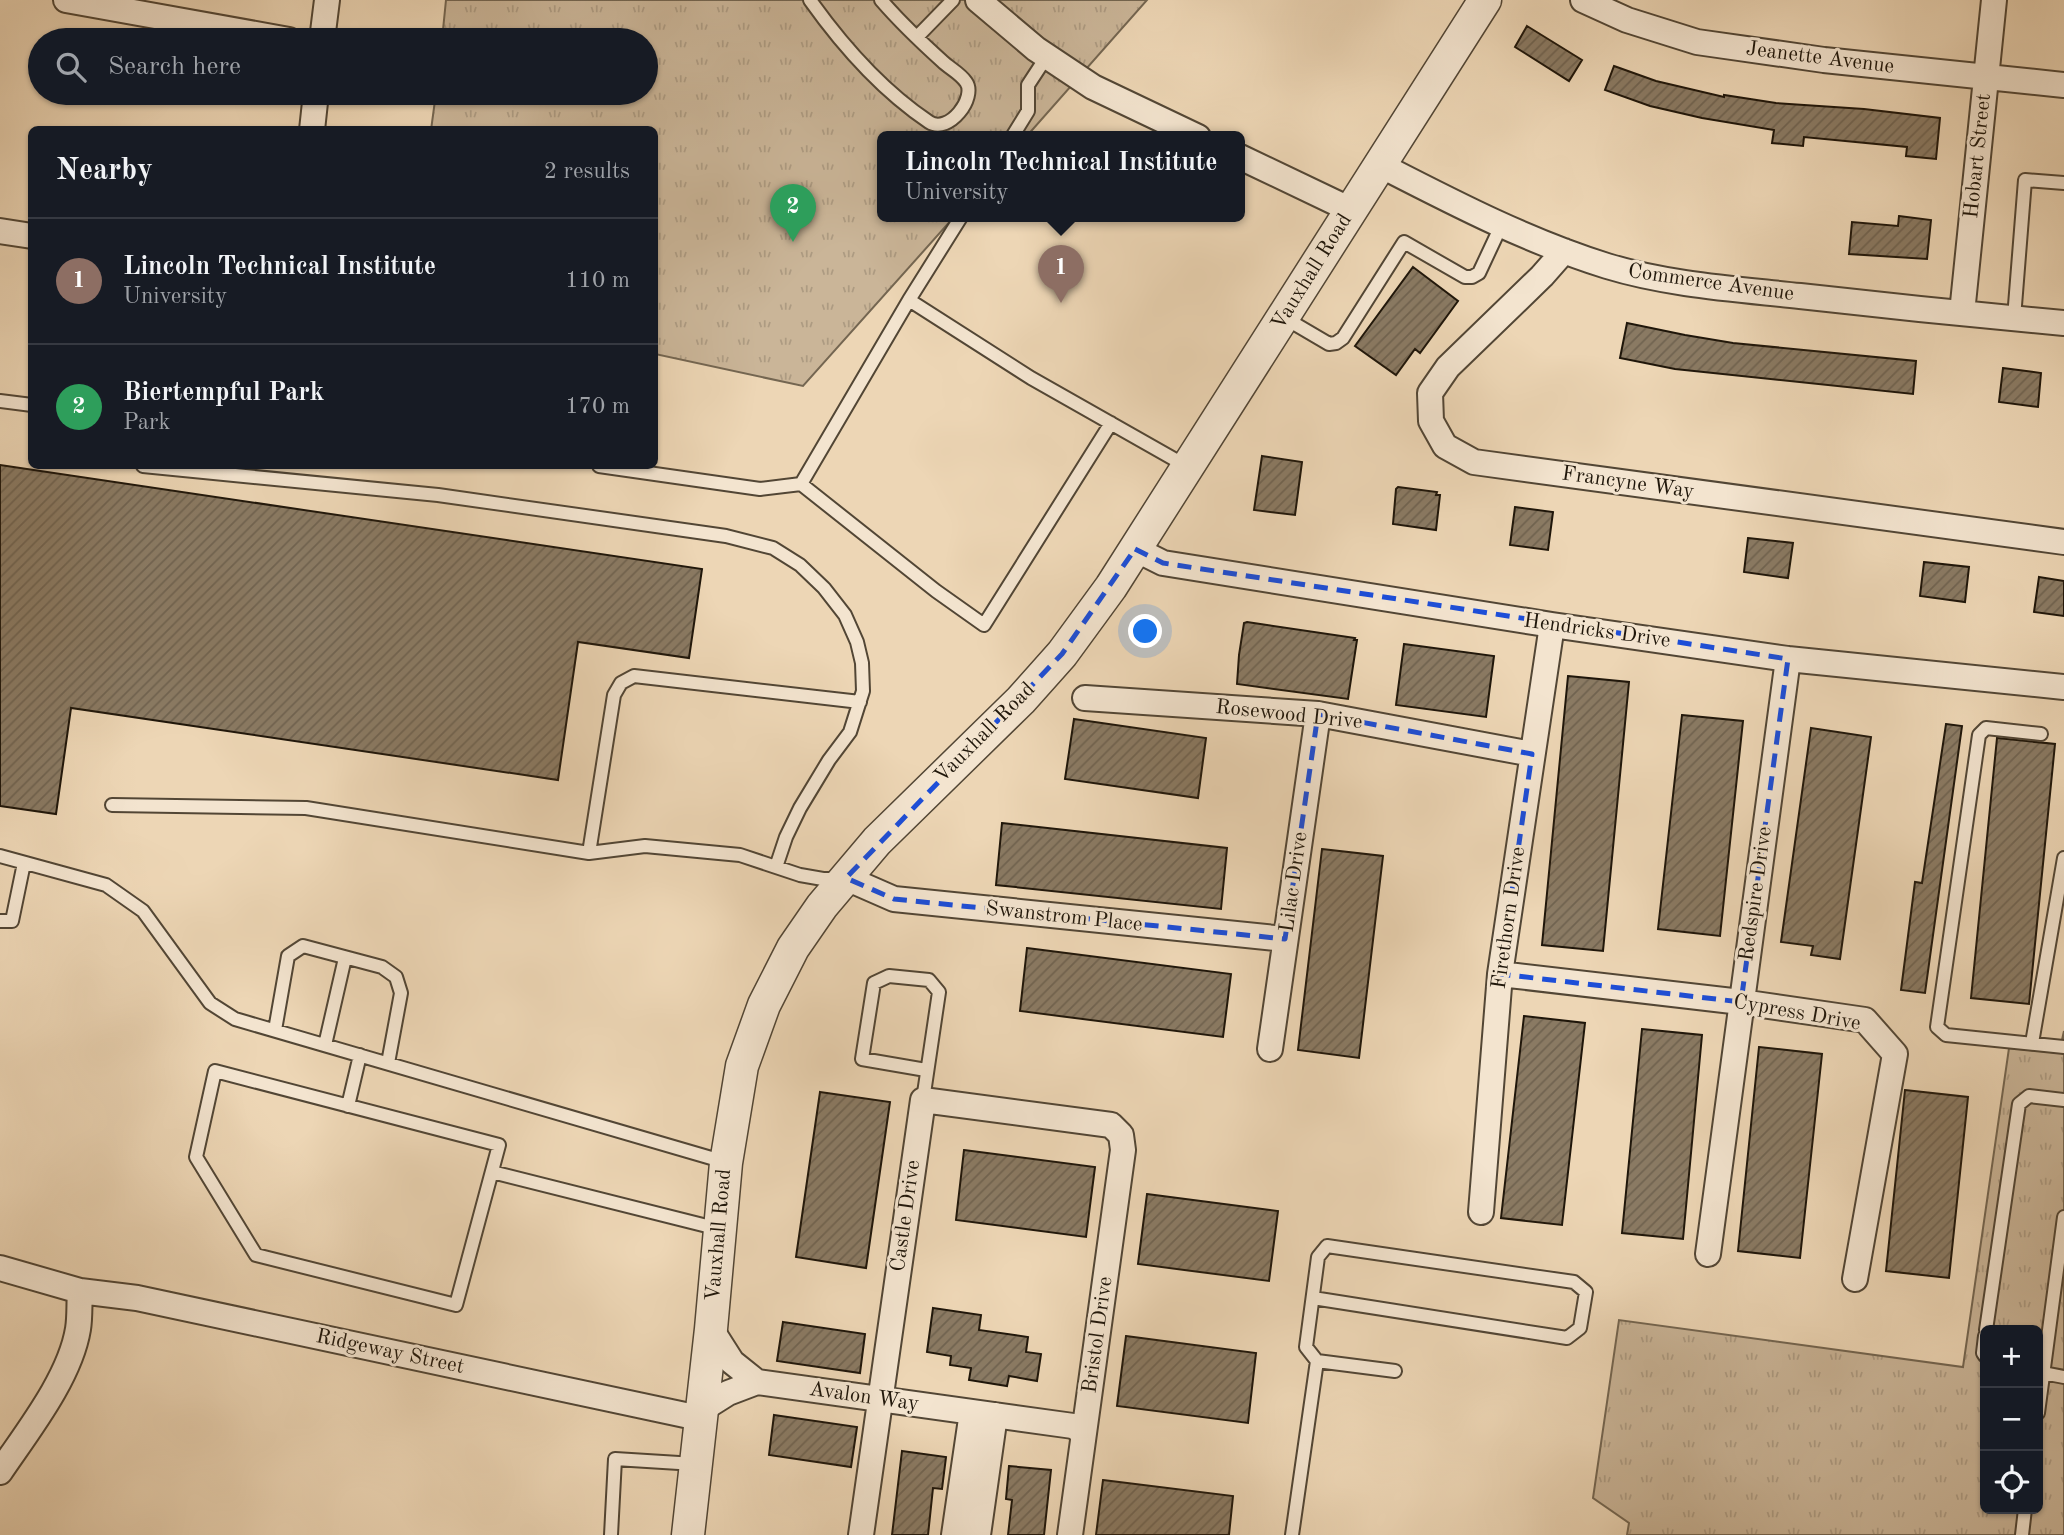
<!DOCTYPE html>
<meta charset="utf-8">
<style>
body{margin:0;font-family:"Old Standard TT",serif;background:#242831;color:#f1f3f6}
.controls{position:absolute;right:21px;bottom:21px;display:grid;overflow:hidden;border-radius:10px;box-shadow:0 2px 5px #0004}
.controls button{width:63px;height:63px;display:grid;place-items:center;padding:0;border:0;border-bottom:2px solid #363941;background:#171b24;color:#f1f3f6;font:35px sans-serif}
.you{position:absolute;left:1146px;top:632px;width:24px;height:24px;margin:-18px;border:5px solid #fff;border-radius:50%;background:#1a73e8;box-shadow:0 0 0 10px #1a73e833}
.badge{display:grid;place-items:center;width:46px;height:46px;border-radius:50%;background:#c59692;color:#fff;font-size:23px;font-weight:700}
.pin{position:absolute;translate:-50% -58px;filter:drop-shadow(0 2px 4px #0008)}
.pin::after{content:'';position:absolute;top:37px;width:24px;height:21px;background:inherit;clip-path:polygon(0 0,100% 0,50% 100%)}
.popup{position:absolute;left:877px;top:131px;width:368px;height:91px;box-sizing:border-box;display:grid;place-content:center;border-radius:10px;background:#171b24;filter:drop-shadow(0 2px 5px #0005);font-size:23px;white-space:nowrap;color:#9ea1a6}
.popup b{font-size:26px;color:#f1f3f6}
.popup::after{content:'';position:absolute;left:50%;top:100%;margin-left:-14px;border:14px solid transparent;border-top-color:#171b24}
.list{margin:0;padding:0;list-style:none}
h2{display:flex;justify-content:space-between;align-items:center;height:91px;margin:0;padding:0 28px;font-size:30px}
h2 small{font-size:23px;font-weight:400;color:#9ea1a6}
.list li{display:grid;grid-template-columns:46px 1fr auto;gap:21px;align-items:center;box-sizing:border-box;height:126px;padding:0 28px;border-top:2px solid #363941}
.list b{display:block;font-size:26px;white-space:nowrap}
.list p{margin:0;font-size:23px;white-space:nowrap;color:#9ea1a6}
.list em{font-size:23px;font-style:normal;color:#9ea1a6}
.icon{flex:none;width:38px;height:38px;fill:none;stroke:currentColor;stroke-width:2;stroke-linecap:round;stroke-linejoin:round}
.map{position:relative;flex:none;width:2064px;height:1535px;overflow:hidden}
.search{position:absolute;background:#171b24;box-shadow:0 2px 5px #0004;left:28px;top:28px;width:630px;height:77px;display:flex;align-items:center;gap:18px;box-sizing:border-box;padding:0 24px;border-radius:38px;color:#9ea1a6;font-size:26px}
.panel{position:absolute;background:#171b24;box-shadow:0 2px 5px #0004;left:28px;top:126px;width:630px;height:343px;border-radius:10px}
.map>svg:first-child{display:block}
.park{fill:url(#park-tufts);stroke:#746651;stroke-width:2;fill-rule:evenodd}
.building{fill:url(#building-hatch);stroke:#1f160a;stroke-width:2}
.lines{fill:none;stroke-linecap:round;stroke-linejoin:round}
.service-casing{stroke:#524635;stroke-width:16}
.minor-casing{stroke:#524635;stroke-width:28}
.tertiary-casing{stroke:#524635;stroke-width:35}
.service{stroke:#f3e4cf;stroke-width:12}
.minor{stroke:#f3e4cf;stroke-width:24}
.tertiary{stroke:#f3e4cf;stroke-width:32}
.marked{fill:none;stroke:#1d4ed8;stroke-width:5;stroke-dasharray:14 9;stroke-linejoin:round}
.labels{text-anchor:middle;dominant-baseline:central;stroke-width:6;stroke-linejoin:round;paint-order:stroke}
.street-label{font-size:21px;fill:#1f160a;stroke:#f3e4cf}
</style>
<div class="map">
<svg width="2064" height="1535" viewBox="0 0 2064 1535">
<defs>
<pattern id="park-tufts" width="24" height="20" patternUnits="userSpaceOnUse" patternTransform="scale(1.75)"><rect width="24" height="20" fill="#cab598"/><path d="M3 7l-1-3M5 7V3M7 7l1-3M15 17l-1-3M17 17v-4M19 17l1-3" fill="none" stroke="#ad9b82"/></pattern>
<pattern id="building-hatch" width="6" height="6" patternUnits="userSpaceOnUse" patternTransform="scale(1.75)"><rect width="6" height="6" fill="#8a7a63"/><path d="M-1 1l2-2M0 6l6-6M5 7l2-2" fill="none" stroke="#706350"/></pattern>
</defs>
<rect width="100%" height="100%" fill="#edd6b5"/>
<filter id="stains"><feTurbulence type="fractalNoise" baseFrequency=".00286" numOctaves="4"/><feColorMatrix values="0 0 0 0 .2 0 0 0 0 .09 0 0 0 0 .02 0 0 0 .5 -.17"/></filter>
<radialGradient id="worn" r=".72"><stop offset=".6" stop-color="#630" stop-opacity="0"/><stop offset="1" stop-color="#630" stop-opacity=".3"/></radialGradient>
<path class="park" d="M446 0H1147L1026 137H883V217H954L803 386 655 354 654 130H431L436 93H646V40H442Z
M2064 1031V1535H1627L1629 1523 1593 1498 1619 1320 1963 1367 2009 1048 2059 1053ZM1985 1330H2038V1509H1985Z"/>
<path class="building" d="M1527 26 1582 60 1569 81 1515 47Z
M1614 66 1656 81 1724 97V95L1776 103 1864 109 1940 118 1936 159 1906 156 1907 147 1804 137 1803 146 1772 143 1774 130 1702 118 1650 106 1605 90Z
M1899 216 1931 220 1927 259 1849 254 1852 222 1898 226Z
M1413 267 1458 301 1420 353 1415 349 1396 375 1355 346Z
M1627 323 1685 335 1733 343 1916 361 1913 394 1675 369 1620 358Z
M2003 368 2041 373 2038 407 1999 402Z
M1262 456 1302 462 1295 515 1254 510Z
M0 465 702 569 689 658 578 642 558 780 71 708 56 814 0 806Z
M1398 487 1437 492 1436 495H1440L1436 530 1393 524 1396 489Z
M1515 507 1553 512 1548 550 1510 545Z
M1748 538 1793 543 1788 578 1744 572Z
M1924 562 1969 567 1965 602 1920 596Z
M2039 577 2064 581V616L2034 612Z
M1247 622 1355 638 1354 640H1357L1348 699 1237 684 1239 655 1244 623Z
M1404 644 1494 656 1486 717 1396 705Z
M1568 676 1629 682 1603 951 1542 945Z
M1682 715 1743 721 1720 936 1658 929Z
M1074 719 1206 738 1198 798 1065 779Z
M1946 724 1962 726 1925 993 1901 990 1915 882 1922 883Z
M1811 728 1871 737 1840 959 1811 955 1813 946 1781 942Z
M1997 738 2055 744 2029 1004 1971 998Z
M1002 823 1227 848 1221 909 996 885Z
M1322 849 1383 856 1359 1058 1298 1050Z
M1027 948 1231 974 1223 1037 1020 1011Z
M1524 1016 1585 1023 1562 1225 1501 1218Z
M1642 1029 1702 1035 1683 1239 1622 1233Z
M1759 1047 1822 1054 1800 1258 1738 1251Z
M1905 1090 1968 1097 1949 1278 1886 1271Z
M820 1092 890 1102 866 1268 796 1257Z
M964 1150 1095 1167 1086 1237 956 1220Z
M1147 1194 1278 1211 1269 1281 1138 1264Z
M933 1308 981 1315 979 1330 1028 1337 1026 1352 1041 1354 1037 1381 1009 1376 1007 1386 969 1380 971 1368 950 1365 951 1356 927 1352Z
M783 1322 865 1334 860 1373 777 1361Z
M1126 1336 1256 1353 1248 1423 1117 1406Z
M774 1415 857 1427 851 1467 769 1455Z
M902 1451 946 1457 942 1489 933 1488 928 1535H892Z
M1009 1466 1051 1470 1044 1535H1008L1012 1500 1006 1499Z
M1103 1480 1233 1496 1229 1535H1096Z"/>
<g class="lines">
<defs>
<path id="service" d="M810 0C842 45 883 91 929 122 949 135 977 97 966 82 960 73 949 68 942 61 921 42 900 22 881 0
M917 37 953 0
M1012 137 1028 111V85L1047 56
M961 217 909 300 1031 378 1188 467
M909 300 801 484 936 591 984 625 1111 423
M1283 317 1329 344 1336 343 1343 338 1404 242 1465 277H1472L1479 273 1501 226
M2014 318 2025 180 2064 183
M0 401 32 405
M143 466 438 495 726 536 773 548 800 565 824 588 845 615 857 642 862 663 863 691 850 732 829 760 800 808 786 837 776 867
M599 466 760 489 801 484
M2041 734 1986 728 1979 735 1937 1027 1946 1035 2064 1047
M112 805 306 808 589 853 645 846 740 855 800 875 823 879H839
M589 853 614 695 621 683 634 676 860 702
M0 856 106 885 143 911 210 1003 235 1019 725 1162
M0 921H12L24 863
M275 1030 288 956 303 946 382 967 396 977 401 993 388 1063
M2032 1043 2064 858
M325 1045 345 958
M215 1071 499 1145 456 1305 256 1255 196 1157Z
M923 1100 939 992 929 980 889 976 874 983 862 1059 926 1070
M348 1106 360 1055
M492 1172 719 1229
M1313 1298 1567 1338 1580 1328 1586 1292 1574 1282 1327 1246 1318 1257 1306 1347 1317 1361
M1986 1330 2019 1104 2029 1096 2064 1100
M1985 1336 1983 1353 1985 1356
M2038 1372 2064 1377
M2038 1413 2064 1217
M611 1535 615 1459 695 1464
M1292 1535 1317 1361 1395 1371
M2022 1535 2025 1509"/>
<path id="minor" d="M66 0 289 40
M978 0 1036 49 1093 87 1198 137
M1583 0 1627 20 1697 42 1824 60 2064 85
M322 40 327 0
M312 130 316 93
M1240 157 1351 210
M1380 165C1454 203 1527 241 1607 266 1669 285 1736 289 1800 296 1888 306 1976 315 2064 323
M0 231 32 236
M1564 251 1542 276 1448 367 1430 393 1431 421 1445 446 1474 462 2064 542
M1962 313 1994 0
M1135 549 1163 563 1552 625 1788 659 2064 687
M1085 698 1318 714 1532 754
M846 878 894 899 1285 939
M1500 974 1741 1002 1865 1020 1895 1054 1855 1279
M1270 1049 1318 714
M1481 1212 1500 974 1552 625
M1708 1254 1788 659
M0 1268 80 1291 137 1298 699 1418
M711 1329 732 1362 757 1382
M701 1410 728 1393 757 1382 1073 1426 1084 1433
M0 1472C27 1432 70 1378 78 1329 80 1317 79 1304 80 1291
M861 1535 923 1100 1111 1125 1121 1135 1123 1150 1070 1535
M954 1535 972 1412
M978 1535 995 1415"/>
<path id="tertiary" d="M688 1535 711 1329 726 1163 742 1066 764 1005 793 948 822 906 877 841 1021 700 1062 654 1111 587 1485 0"/>
</defs>
<use href="#service" class="service-casing"/>
<use href="#minor" class="minor-casing"/>
<use href="#tertiary" class="tertiary-casing"/>
<use href="#service" class="service"/>
<use href="#minor" class="minor"/>
<use href="#tertiary" class="tertiary"/>
</g>
<path class="marked" d="M1135 549 1163 563 1788 659 1741 1002 1500 974 1532 754 1318 714 1285 939 894 899 846 878 1062 654Z"/>
<g class="labels">
<g class="street-label">
<text transform="translate(1820 58) rotate(7)">Jeanette Avenue</text>
<text transform="translate(1978 156) rotate(-84)">Hobart Street</text>
<text transform="translate(1312 272) rotate(-58)">Vauxhall Road</text>
<text transform="translate(1711 283) rotate(8)">Commerce Avenue</text>
<text transform="translate(1628 483) rotate(8)">Francyne Way</text>
<text transform="translate(1597 631) rotate(8)">Hendricks Drive</text>
<text transform="translate(1289 715) rotate(6)">Rosewood Drive</text>
<text transform="translate(985 733) rotate(-45)">Vauxhall Road</text>
<text transform="translate(1294 882) rotate(-82)">Lilac Drive</text>
<text transform="translate(1756 894) rotate(-82)">Redspire Drive</text>
<text transform="translate(1064 917) rotate(6)">Swanstrom Place</text>
<text transform="translate(1509 918) rotate(-82)">Firethorn Drive</text>
<text transform="translate(1797 1013) rotate(10)">Cypress Drive</text>
<text transform="translate(906 1216) rotate(-82)">Castle Drive</text>
<text transform="translate(719 1235) rotate(-85)">Vauxhall Road</text>
<text transform="translate(1098 1335) rotate(-82)">Bristol Drive</text>
<text transform="translate(390 1352) rotate(12)">Ridgeway Street</text>
<text transform="translate(864 1397) rotate(8)">Avalon Way</text>
</g>
</g>
<rect width="100%" height="100%" filter="url(#stains)"/>
<rect width="100%" height="100%" fill="url(#worn)"/>
</svg>
<div class="controls">
<button>+</button>
<button>−</button>
<button><svg class="icon" aria-label="locate" viewBox="0 0 24 24"><circle cx="12" cy="12" r="6"/><path d="M12 2v4M12 18v4M2 12h4M18 12h4"/></svg></button>
</div>
<div class="you"></div>
<div class="pin badge" style="left:1061px;top:303px;background:#8d6e63">1</div>
<div class="popup"><b>Lincoln Technical Institute</b>University</div>
<div class="pin badge" style="left:793px;top:242px;background:#2e9e5b">2</div>
<div class="search"><svg class="icon" aria-label="search" viewBox="0 0 24 24"><circle cx="10" cy="10" r="6"/><path d="M15 15l6 6"/></svg>Search here</div>
<section class="panel">
<h2>Nearby<small>2 results</small></h2>
<ul class="list">
<li><span class="badge" style="background:#8d6e63">1</span><div><b>Lincoln Technical Institute</b><p>University</p></div><em>110 m</em></li>
<li><span class="badge" style="background:#2e9e5b">2</span><div><b>Biertempful Park</b><p>Park</p></div><em>170 m</em></li>
</ul>
</section>
</div>
